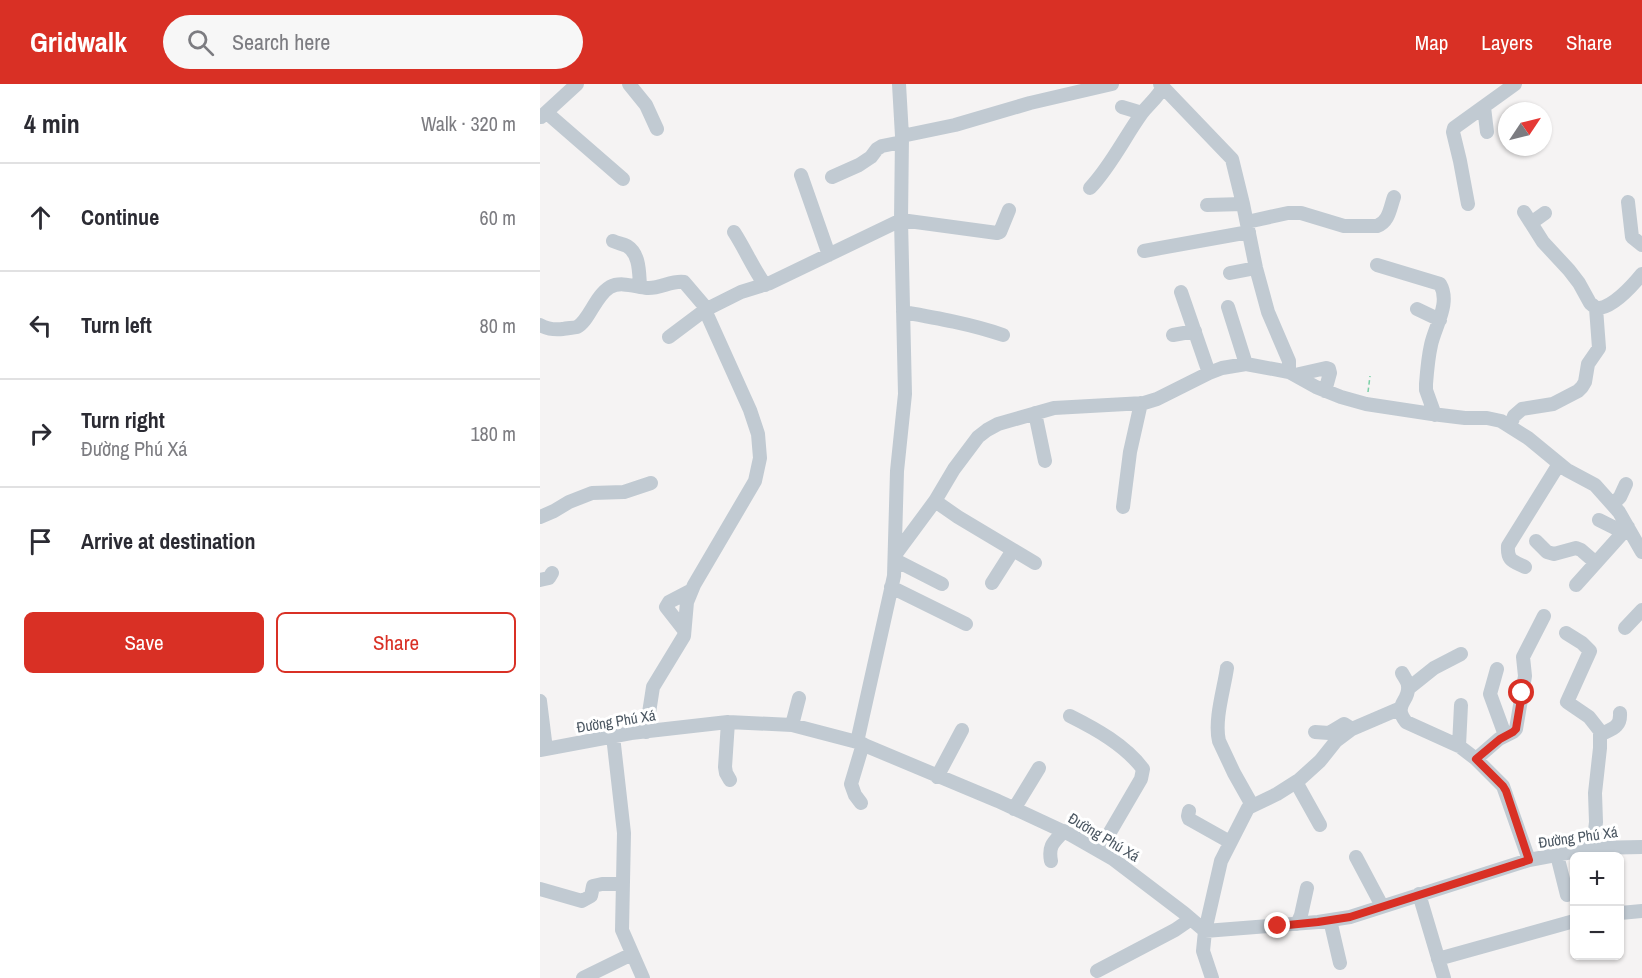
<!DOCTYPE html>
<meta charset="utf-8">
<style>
body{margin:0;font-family:"Archivo Narrow",sans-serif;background:#f7f7f7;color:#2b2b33}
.controls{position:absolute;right:18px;bottom:18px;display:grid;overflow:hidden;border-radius:9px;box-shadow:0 2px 4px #0004}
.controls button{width:54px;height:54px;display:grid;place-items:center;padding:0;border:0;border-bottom:2px solid #e1e1e2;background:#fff;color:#2b2b33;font:30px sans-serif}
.compass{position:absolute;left:958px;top:18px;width:54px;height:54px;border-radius:50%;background:#fff;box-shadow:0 2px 4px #0004;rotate:55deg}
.stop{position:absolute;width:18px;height:18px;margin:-14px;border:4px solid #d93025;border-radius:50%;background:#fff}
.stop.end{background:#d93025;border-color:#fff;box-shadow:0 2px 6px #0008}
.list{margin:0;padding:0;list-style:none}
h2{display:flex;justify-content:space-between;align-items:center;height:78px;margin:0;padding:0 24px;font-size:26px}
h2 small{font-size:20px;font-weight:400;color:#7c7c81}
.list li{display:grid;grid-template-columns:39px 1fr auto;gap:18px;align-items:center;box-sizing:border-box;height:108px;padding:0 24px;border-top:2px solid #e1e1e2}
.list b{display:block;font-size:22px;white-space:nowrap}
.list p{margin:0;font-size:20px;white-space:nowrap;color:#7c7c81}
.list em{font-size:20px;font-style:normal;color:#7c7c81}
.actions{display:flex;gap:12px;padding:18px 24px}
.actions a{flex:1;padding:14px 0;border:2px solid #d93025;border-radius:9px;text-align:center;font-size:21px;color:#d93025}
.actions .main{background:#d93025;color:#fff}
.icon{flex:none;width:33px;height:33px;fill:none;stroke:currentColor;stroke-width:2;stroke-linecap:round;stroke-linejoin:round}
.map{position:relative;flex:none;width:1102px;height:894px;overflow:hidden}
header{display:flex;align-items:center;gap:36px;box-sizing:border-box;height:84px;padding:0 30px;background:#d93025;color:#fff}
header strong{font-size:28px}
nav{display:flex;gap:33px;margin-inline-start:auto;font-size:21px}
.search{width:420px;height:54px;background:#f7f7f7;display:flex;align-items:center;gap:15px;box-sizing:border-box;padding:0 21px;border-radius:33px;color:#7c7c81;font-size:22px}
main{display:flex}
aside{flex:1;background:#fff}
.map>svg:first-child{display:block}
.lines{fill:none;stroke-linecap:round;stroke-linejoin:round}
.path{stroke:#7ad0a6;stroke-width:1.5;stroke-dasharray:4.5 3;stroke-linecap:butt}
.minor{stroke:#c1cad2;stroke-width:14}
.route{stroke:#d93025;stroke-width:8}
.labels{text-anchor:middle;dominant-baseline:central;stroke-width:6;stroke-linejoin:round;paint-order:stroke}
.street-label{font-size:15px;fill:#4a5661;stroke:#fff}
</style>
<header>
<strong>Gridwalk</strong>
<div class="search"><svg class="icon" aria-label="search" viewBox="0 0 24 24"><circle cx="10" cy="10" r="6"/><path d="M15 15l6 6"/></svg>Search here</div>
<nav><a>Map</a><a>Layers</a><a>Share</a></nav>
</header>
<main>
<aside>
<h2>4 min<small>Walk · 320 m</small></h2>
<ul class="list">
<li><svg class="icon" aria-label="ahead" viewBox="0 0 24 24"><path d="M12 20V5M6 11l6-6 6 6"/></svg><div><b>Continue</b></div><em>60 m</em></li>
<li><svg class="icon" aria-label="left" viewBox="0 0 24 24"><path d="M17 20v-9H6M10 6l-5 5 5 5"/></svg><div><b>Turn left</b></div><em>80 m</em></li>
<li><svg class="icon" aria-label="right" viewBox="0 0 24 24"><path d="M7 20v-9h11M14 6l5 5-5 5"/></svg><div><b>Turn right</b><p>Đường Phú Xá</p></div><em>180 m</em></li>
<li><svg class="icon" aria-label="arrive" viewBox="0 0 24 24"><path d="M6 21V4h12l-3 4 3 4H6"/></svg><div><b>Arrive at destination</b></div></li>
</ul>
<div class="actions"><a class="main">Save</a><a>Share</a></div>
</aside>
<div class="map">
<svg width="1102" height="894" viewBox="0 0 1102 894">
<rect width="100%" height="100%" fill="#f5f3f3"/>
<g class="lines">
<path class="path" d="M828 308 830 292"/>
<path class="minor" d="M89 0 106 21 117 45
M620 0 692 75 703 120 716 184 728 228 749 277V288
M582 23 602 29
M944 23 947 48
M7 29 83 95
M1 33 37 0
M362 52 415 41 490 19 572 0
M261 91 289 171
M292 93 319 81 331 73 337 65 342 62 362 58
M550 104C571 82 584 54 602 29 609 20 618 13 623 3
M1088 118 1092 153 1102 161
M928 120 920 77 913 48 914 44 975 0
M667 121 703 120
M707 138 748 129H761L804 142H837C849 138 850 124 854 113
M991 139 1005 129
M194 148C205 165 213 184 225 201
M73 157C77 159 83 160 87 162 100 170 99 189 100 202
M604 167 709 148
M837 181 900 200C911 219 895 242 891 261 888 274 887 287 886 300V306L895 331
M690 189 716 184
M641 208 669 289
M688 223 706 280
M1056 224C1071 226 1093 201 1102 190
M877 225 900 236
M363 228C397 234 431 240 463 251
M0 241C7 245 15 246 23 245 27 244 33 244 37 243 49 237 55 212 70 203 81 197 96 203 107 204 120 205 132 196 144 198L167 225
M633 251 655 247
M129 253 165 226 201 208 230 199 361 136 457 149 460 148 469 126
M755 291 786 284 789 285 790 289 785 307
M495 329 505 377
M970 342 974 332 982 325 1013 320 1038 307 1042 303 1045 298 1048 280 1059 264 1056 224 1050 219 1039 199 1029 186 1003 158 984 128
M395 417 418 433 495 479
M1073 420 1080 413 1086 400
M583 423 590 368 601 319
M0 433 14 427 29 418 52 409 84 408 111 399
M1059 436 1083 448
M996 457 1007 468 1014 470 1036 464 1041 466 1056 479
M355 471 395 417 414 385 438 353 447 346 458 340 514 324 604 319 617 315 669 289 682 284 706 280 749 288 776 303 801 313 826 320 892 330 925 334H947L961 337 988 354 1027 386 1055 401 1079 428 1102 468
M355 476 402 500
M985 483C973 477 967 477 968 462L1019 380
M0 496 9 494 12 489
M452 499 473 466
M1036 501 1088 443
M351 503 426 540
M1085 544 1102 526
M144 546 126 523 129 518 152 506
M1026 549 1042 559 1050 567 1027 618 1049 633 1060 647V664L1055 709 1056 738 1053 764
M687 584C684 605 674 636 679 657L694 689 712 721
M957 585 950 610 965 651
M862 589C864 593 868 598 868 602 870 618 852 620 866 638L919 662 936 675 963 702 989 776
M869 604 894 584 921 570
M0 617 6 665
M530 632C556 645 585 661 603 685L601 695 559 767
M188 638 185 683 186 689 190 696
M252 641 259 614
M106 648 113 603 144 552 147 518 154 501 215 397 220 374 218 350 210 326 165 226
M775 648 789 649 804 640 812 645
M1060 651C1071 645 1081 644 1080 629
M73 652 84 749 82 846 103 894
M317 658 354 492 357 387 365 310 361 136 362 52 359 0
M919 662 921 621
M0 666 91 649 188 638 252 641 317 658 458 717 531 751 573 775 644 829 665 847 778 838 810 833 989 776 1053 764 1102 763
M936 675 959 655 973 648 976 645 985 592 983 573 1004 532
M397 693 422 646
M756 698 780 741
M321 719 315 711 311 700 323 660
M474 725 499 684
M649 727 648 732 649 735 690 758
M1017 771 1027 811
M816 773 842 822
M511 777C508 761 514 758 524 747
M0 805 42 817 51 812 53 802 62 800H82
M879 810 904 894
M1080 829 1102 827
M790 836 800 879
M757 840 761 831 767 804
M898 875 1034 837
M557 887 635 846 651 835
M43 894 92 870
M672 894 663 867 665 847 681 777 708 724 737 710 759 696 780 677 796 657 812 645 861 624"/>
</g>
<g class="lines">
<path class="route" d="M738 842 778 838 810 833 989 776 966 707 963 702 936 675 960 655 973 648 976 645 982 609"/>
</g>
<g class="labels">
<g class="street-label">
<text transform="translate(76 637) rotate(-9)">Đường Phú Xá</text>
<text transform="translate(564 753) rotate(31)">Đường Phú Xá</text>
<text transform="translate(1038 753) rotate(-8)">Đường Phú Xá</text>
</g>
</g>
</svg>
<div class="controls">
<button>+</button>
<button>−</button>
</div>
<svg class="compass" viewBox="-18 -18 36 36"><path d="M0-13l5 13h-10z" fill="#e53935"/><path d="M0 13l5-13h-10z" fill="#7c7c81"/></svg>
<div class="stop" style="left:982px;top:609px"></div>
<div class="stop end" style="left:738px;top:842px"></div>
</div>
</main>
